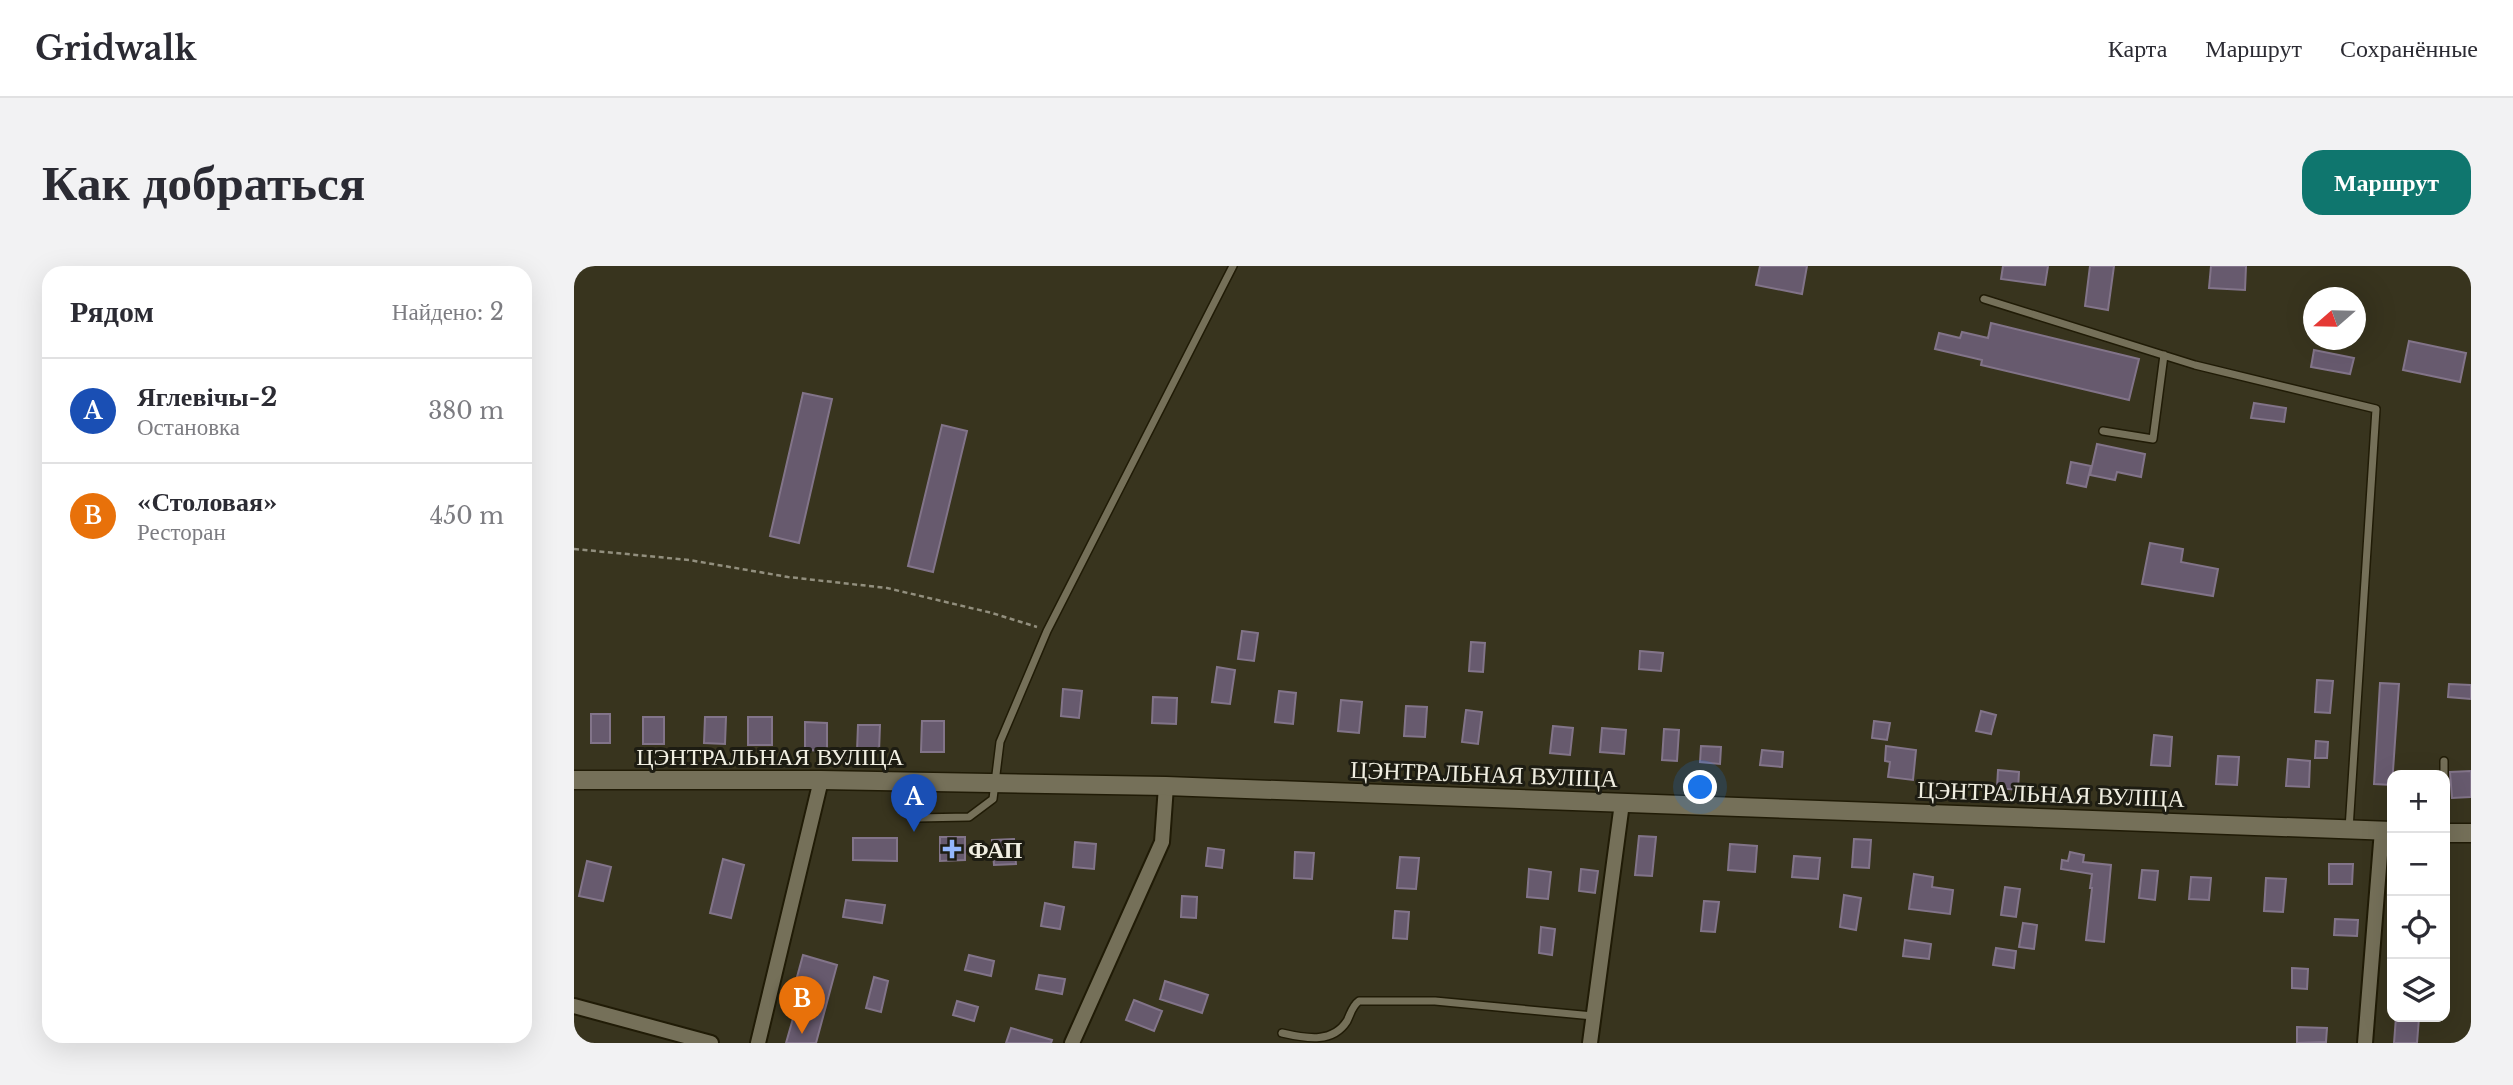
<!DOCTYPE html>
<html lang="ru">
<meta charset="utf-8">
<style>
body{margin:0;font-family:"Libre Baskerville",serif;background:#f2f2f3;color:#2b2b33}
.controls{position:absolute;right:21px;bottom:21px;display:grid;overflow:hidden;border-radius:14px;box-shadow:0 7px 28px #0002}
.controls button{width:63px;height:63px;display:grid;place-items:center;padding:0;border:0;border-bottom:2px solid #e1e1e2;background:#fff;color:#2b2b33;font:35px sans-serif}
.compass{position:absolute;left:1729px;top:21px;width:63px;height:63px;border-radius:50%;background:#fff;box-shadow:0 7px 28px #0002;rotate:250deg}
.you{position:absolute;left:1127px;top:522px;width:24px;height:24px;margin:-18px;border:5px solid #fff;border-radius:50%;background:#1a73e8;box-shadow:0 0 0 10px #1a73e833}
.badge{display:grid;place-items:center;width:46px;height:46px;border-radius:50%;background:#0f766e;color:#fff;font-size:23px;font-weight:700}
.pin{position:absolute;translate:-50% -58px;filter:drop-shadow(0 2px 4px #0008)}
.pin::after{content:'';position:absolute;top:37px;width:24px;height:21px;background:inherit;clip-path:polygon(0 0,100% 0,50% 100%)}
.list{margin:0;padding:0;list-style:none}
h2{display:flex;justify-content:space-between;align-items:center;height:91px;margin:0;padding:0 28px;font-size:30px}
h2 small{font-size:23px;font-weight:400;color:#7c7c81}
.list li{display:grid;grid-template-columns:46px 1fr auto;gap:21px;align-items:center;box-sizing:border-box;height:105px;padding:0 28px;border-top:2px solid #e1e1e2}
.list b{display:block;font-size:26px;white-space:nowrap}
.list p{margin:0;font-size:23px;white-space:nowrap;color:#7c7c81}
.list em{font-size:23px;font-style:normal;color:#7c7c81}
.icon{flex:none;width:38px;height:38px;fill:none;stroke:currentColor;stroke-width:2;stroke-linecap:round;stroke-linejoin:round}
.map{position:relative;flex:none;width:1897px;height:777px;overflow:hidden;border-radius:21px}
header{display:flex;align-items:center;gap:42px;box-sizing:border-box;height:98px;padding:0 35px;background:#fff;border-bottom:2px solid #e1e1e2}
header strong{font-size:33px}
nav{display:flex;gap:38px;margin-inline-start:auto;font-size:24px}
.intro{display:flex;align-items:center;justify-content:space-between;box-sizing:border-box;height:168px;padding:0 42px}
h1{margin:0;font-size:49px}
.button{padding:18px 32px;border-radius:21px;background:#0f766e;color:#fff;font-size:24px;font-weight:700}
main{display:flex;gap:42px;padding:0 42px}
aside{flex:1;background:#fff;border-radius:21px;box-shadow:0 7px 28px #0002}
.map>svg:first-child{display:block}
.building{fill:#675a6e;stroke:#827489;stroke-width:2}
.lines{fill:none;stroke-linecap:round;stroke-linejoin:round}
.service-casing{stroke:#201b06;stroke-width:10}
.minor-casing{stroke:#201b06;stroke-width:18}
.tertiary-casing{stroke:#201b06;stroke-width:21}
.path{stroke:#928f7e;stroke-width:2.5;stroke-dasharray:5 3.5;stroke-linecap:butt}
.service{stroke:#757059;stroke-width:7}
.minor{stroke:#757059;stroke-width:14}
.tertiary{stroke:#757059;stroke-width:18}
.poi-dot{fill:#94b7fd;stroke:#1d1c12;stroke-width:2.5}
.labels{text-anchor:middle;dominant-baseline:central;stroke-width:6;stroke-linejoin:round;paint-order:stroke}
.street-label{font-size:24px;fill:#f0eee1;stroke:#1d1c12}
.poi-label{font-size:24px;font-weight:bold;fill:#f0eee1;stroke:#1d1c12;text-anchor:start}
</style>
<header>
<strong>Gridwalk</strong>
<nav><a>Карта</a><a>Маршрут</a><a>Сохранённые</a></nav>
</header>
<div class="intro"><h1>Как добраться</h1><a class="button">Маршрут</a></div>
<main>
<aside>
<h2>Рядом<small>Найдено: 2</small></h2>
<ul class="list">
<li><span class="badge" style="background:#1a4fb4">A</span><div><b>Яглевічы-2</b><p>Остановка</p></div><em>380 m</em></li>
<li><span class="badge" style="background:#e8710a">B</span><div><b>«Столовая»</b><p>Ресторан</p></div><em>450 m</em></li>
</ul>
</aside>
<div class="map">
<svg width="1897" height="777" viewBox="0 0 1897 777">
<rect width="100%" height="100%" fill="#38341e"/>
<path class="building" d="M1186 0H1233L1228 28 1182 19Z
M1429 0H1474L1471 19 1427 13Z
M1516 0H1540L1534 44 1511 40Z
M1637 0H1672L1671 24 1635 22Z
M1417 57 1565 93 1555 134 1407 99 1408 94 1361 83 1365 67 1386 72 1388 66 1414 72Z
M1835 75 1892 87 1886 116 1829 104Z
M1740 84 1780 92 1776 108 1737 101Z
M229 127 258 133 225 277 196 270Z
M1680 137 1712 142 1710 156 1677 152Z
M368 159 393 165 359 306 334 300Z
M1523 178 1571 188 1567 211 1543 206 1541 214 1516 209Z
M1497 196 1517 200 1512 221 1493 217Z
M1576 277 1609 283 1607 296 1644 303 1639 330 1568 318Z
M668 365 684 367 680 395 664 393Z
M897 376 911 377 909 406 895 405Z
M1066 385 1089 387 1087 405 1065 403Z
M643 401 661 404 656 438 638 436Z
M1743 414 1759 415 1756 447 1741 446Z
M1806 417 1825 418 1818 519 1800 518Z
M1875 418 1897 419V433L1874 431Z
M489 423 508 425 505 452 487 450Z
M705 425 722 427 719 458 701 456Z
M579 431 603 432 602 458 578 457Z
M767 434 788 436 785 467 764 465Z
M832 440 853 441 851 471 830 470Z
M892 444 908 446 904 478 888 476Z
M1407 445 1422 449 1417 468 1402 465Z
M17 448H36V477H17Z
M69 451H90V478H69Z
M131 451H152L151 478 130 477Z
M174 451H198V479H174Z
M348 455H370V486H347Z
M1300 455 1316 457 1313 474 1298 472Z
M231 456 253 457V485L231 484Z
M284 459H306L305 486 283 485Z
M979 460 999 462 996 489 976 487Z
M1028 462 1052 464 1050 488 1026 486Z
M1090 463 1105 464 1103 495 1088 494Z
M1580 469 1598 471 1596 500 1577 499Z
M1742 475 1754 476 1753 492H1741Z
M1127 480 1147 481 1146 498 1126 496Z
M1312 480 1342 484 1339 514 1314 511 1316 496 1311 495Z
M1188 484 1209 486 1208 501 1186 499Z
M1644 490 1665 491 1663 519 1642 518Z
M1714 493 1736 495 1735 521 1712 520Z
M1424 504 1445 506 1444 524 1423 522Z
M1897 505V531L1878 532 1876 506Z
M1065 570 1082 571 1078 610 1061 609Z
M366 571H391V594L366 595Z
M279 572H323V595L279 594Z
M440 573 442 598 420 599 418 574Z
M1280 573 1297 574 1295 602 1278 601Z
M501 576 522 578 520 603 499 601Z
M1156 578 1183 580 1181 606 1154 604Z
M634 582 650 584 648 602 632 600Z
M721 586 740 587 738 613 720 612Z
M1496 586 1510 589 1509 596 1537 599 1530 676 1512 674 1518 622H1516L1518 608 1487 603 1488 594 1494 595Z
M1220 590 1246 592 1244 613 1218 611Z
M826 591 845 592 842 623 823 622Z
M149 593 170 599 157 652 136 647Z
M13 595 37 601 29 635 5 630Z
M1755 598H1779L1778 618H1755Z
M955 603 977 606 974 633 953 631Z
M1007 603 1024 605 1021 627 1005 625Z
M1568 604 1584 605 1581 634 1565 632Z
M1340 608 1359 611 1358 621 1379 624 1376 648 1335 643Z
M1617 611 1637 612 1635 634 1615 633Z
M1692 612 1712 613 1709 646 1690 645Z
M1431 621 1446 623 1442 651 1427 649Z
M1270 629 1287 632 1282 664 1266 661Z
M608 630 623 631 622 652 607 651Z
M272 634 311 639 308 657 269 651Z
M1130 635 1145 636 1141 666 1127 665Z
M471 637 490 641 486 663 467 660Z
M821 645 835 646 833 673 819 672Z
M1761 653 1784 654 1783 670 1760 669Z
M1449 657 1463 659 1460 683 1445 681Z
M967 661 981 663 978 689 965 687Z
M1331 674 1357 678 1355 693 1329 690Z
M1422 682 1442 685 1440 702 1419 699Z
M229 689 263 699 242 777H212L224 735 217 733Z
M395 689 420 695 417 710 391 704Z
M1718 702 1734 703 1733 723 1718 722Z
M465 709 491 713 488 728 462 723Z
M300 711 314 715 307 746 292 742Z
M591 715 634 729 628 747 586 733Z
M560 734 588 745 580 765 552 754Z
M383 735 404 741 400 755 379 749Z
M1822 751 1845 752 1843 777H1820Z
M1723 761 1753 762 1752 776 1723 777Z
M437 762 478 774 477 777H432Z"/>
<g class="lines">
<defs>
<path id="service" d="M1410 33 1621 99 1802 143 1775 563
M1529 165 1579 173 1590 89
M1870 495V509
M323 516C326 530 329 543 342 552L395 551 419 533 426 476 473 365 659 0
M708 767C734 773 759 777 773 755 777 747 778 740 785 735H861L1019 750"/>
<path id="minor" d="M0 740 137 777
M184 777 247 514
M498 777 588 576 592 520
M1016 777 1048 537
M1791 777 1808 564"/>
<path id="tertiary" d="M0 514H247L592 520 1818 565
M1871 567H1897"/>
</defs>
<use href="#service" class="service-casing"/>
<use href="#minor" class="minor-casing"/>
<use href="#tertiary" class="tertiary-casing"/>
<path class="path" d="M0 283 115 294 214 311 313 322 418 347 463 361"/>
<use href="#service" class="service"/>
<use href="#minor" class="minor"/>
<use href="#tertiary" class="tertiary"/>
</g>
<path class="poi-dot" d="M374.5 572.5h7v7h7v7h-7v7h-7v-7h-7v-7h7z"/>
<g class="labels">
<g class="street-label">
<text x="196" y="490">ЦЭНТРАЛЬНАЯ ВУЛІЦА</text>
<text transform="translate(910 508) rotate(2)">ЦЭНТРАЛЬНАЯ ВУЛІЦА</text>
<text transform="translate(1477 528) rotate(2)">ЦЭНТРАЛЬНАЯ ВУЛІЦА</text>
</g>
<g class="poi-label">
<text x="394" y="583">ФАП</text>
</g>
</g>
</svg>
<div class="controls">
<button>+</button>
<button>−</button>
<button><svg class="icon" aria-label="locate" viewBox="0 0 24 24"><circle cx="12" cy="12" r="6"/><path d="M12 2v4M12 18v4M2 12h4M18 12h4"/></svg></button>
<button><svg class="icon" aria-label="layers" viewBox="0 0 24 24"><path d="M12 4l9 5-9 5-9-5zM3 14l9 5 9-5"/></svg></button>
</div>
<svg class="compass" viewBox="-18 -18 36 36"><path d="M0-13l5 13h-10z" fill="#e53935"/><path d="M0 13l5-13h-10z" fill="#7c7c81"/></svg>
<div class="you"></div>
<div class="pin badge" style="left:340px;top:566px;background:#1a4fb4">A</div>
<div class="pin badge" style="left:228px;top:768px;background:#e8710a">B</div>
</div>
</main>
